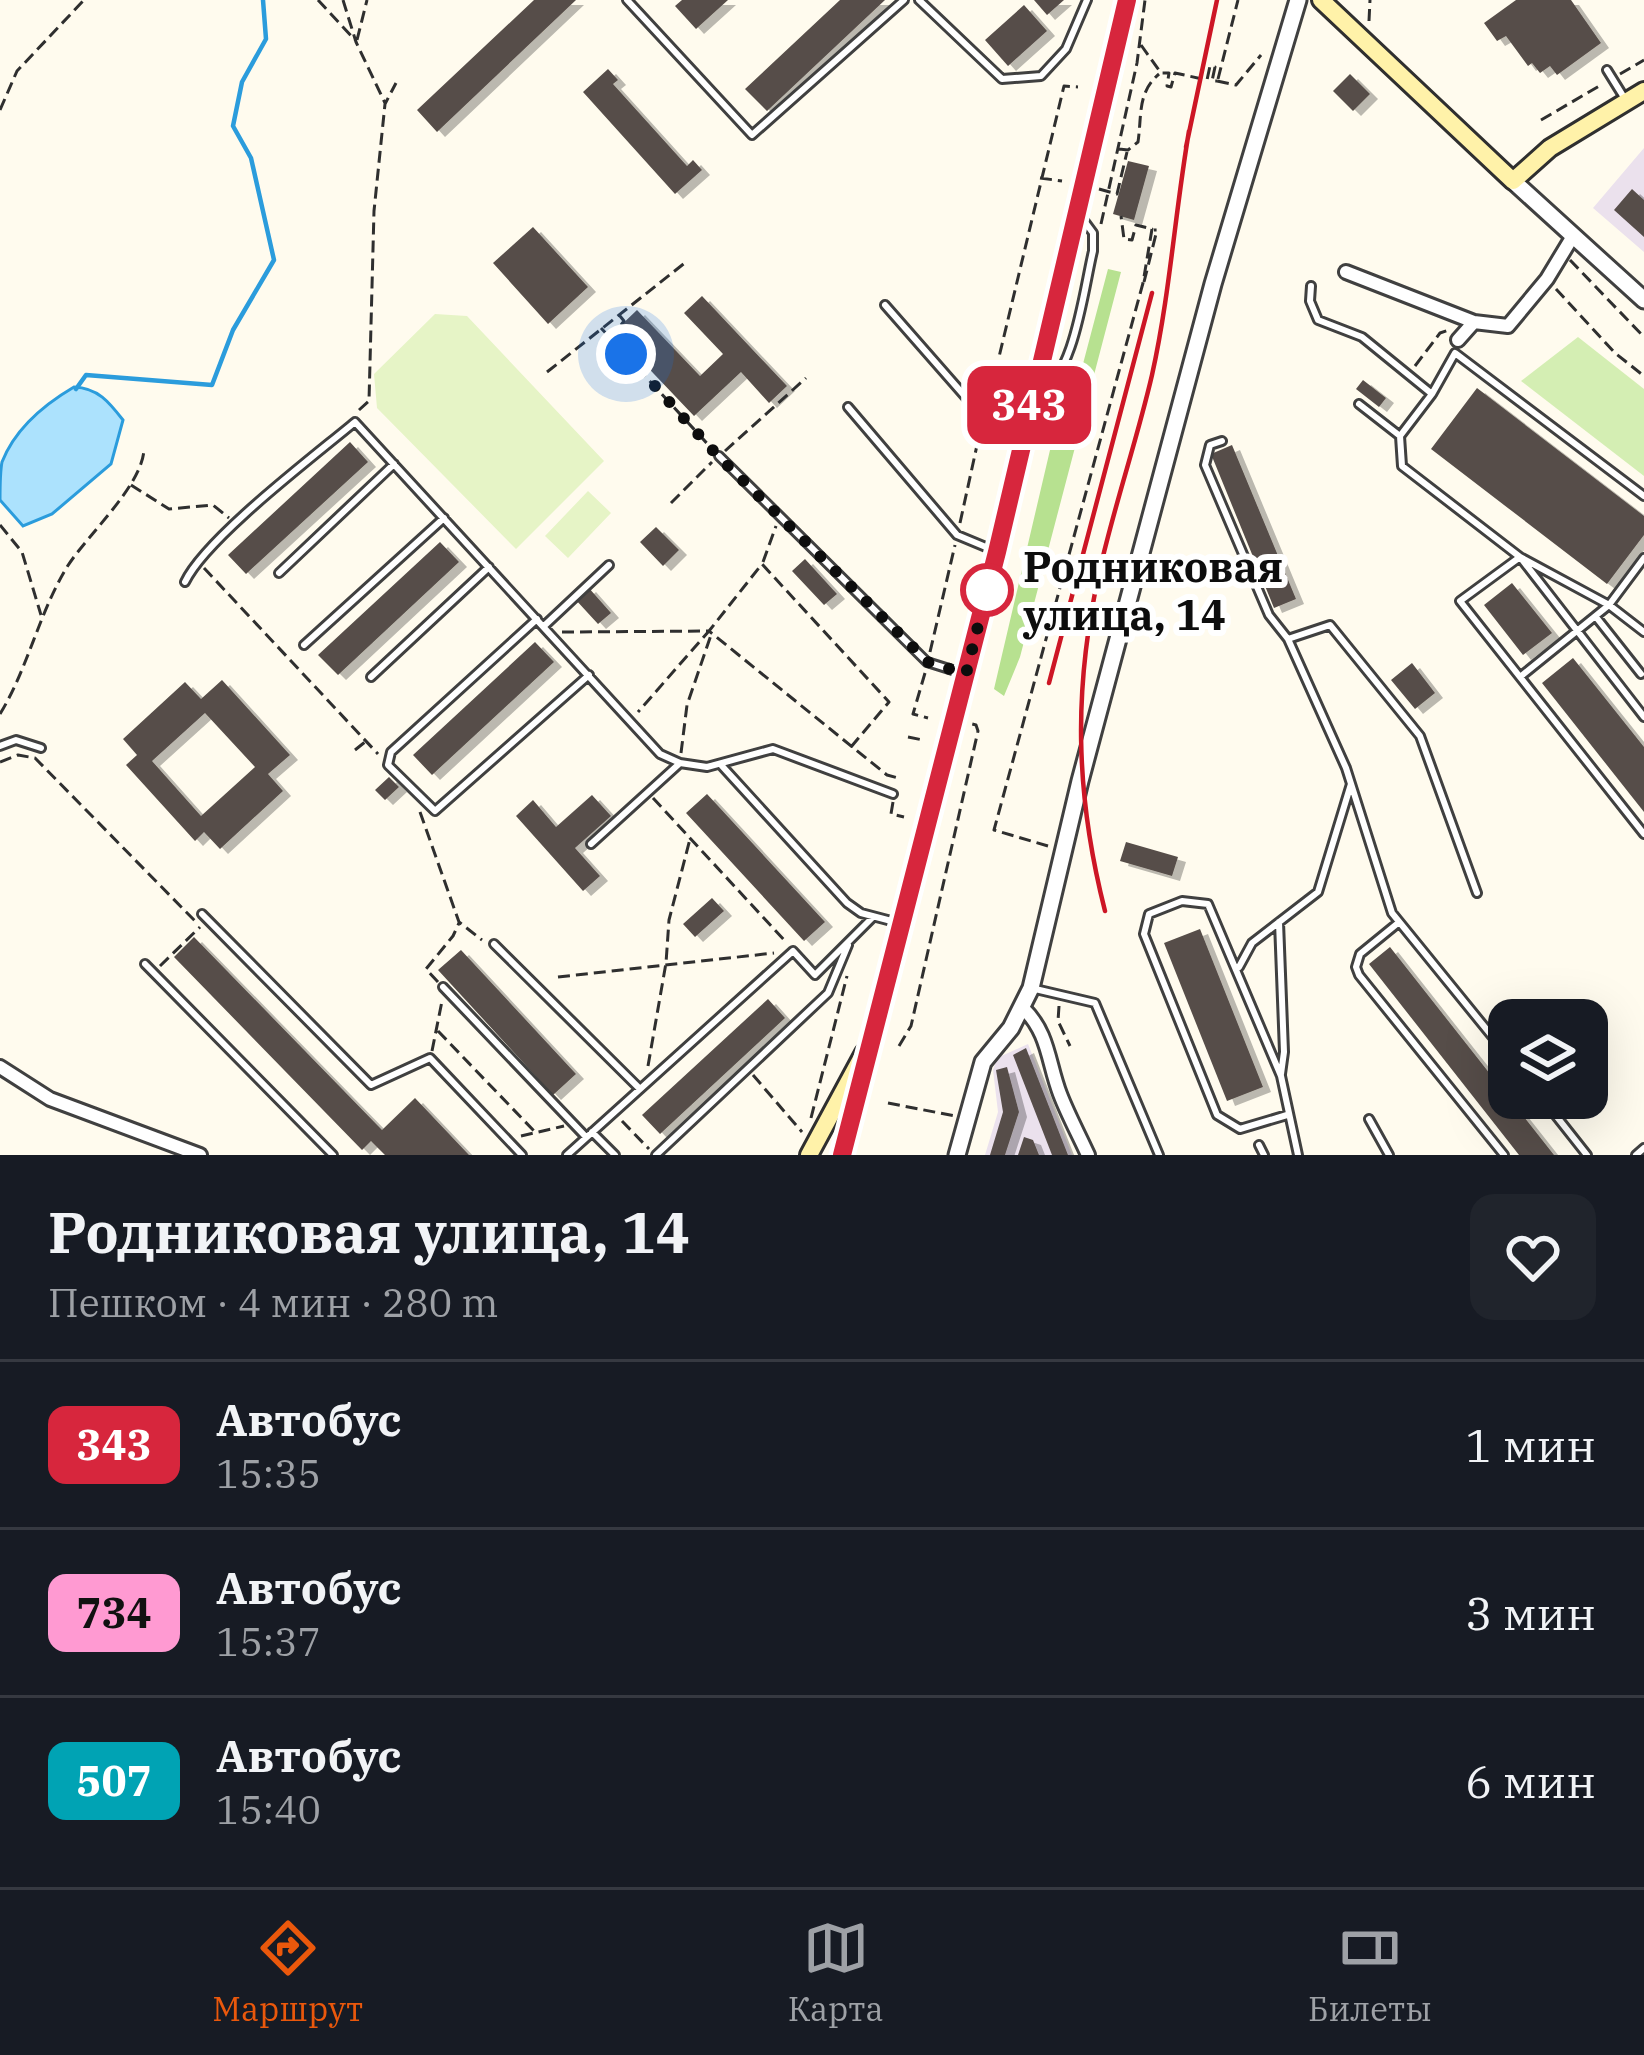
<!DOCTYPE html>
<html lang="ru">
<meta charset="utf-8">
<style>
:root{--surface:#171b24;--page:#20242c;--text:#f1f3f6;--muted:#9ea1a6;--line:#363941;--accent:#ea580c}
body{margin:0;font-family:"IBM Plex Serif",serif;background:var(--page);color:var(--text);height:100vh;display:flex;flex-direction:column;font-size:45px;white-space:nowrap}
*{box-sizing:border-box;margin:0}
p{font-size:39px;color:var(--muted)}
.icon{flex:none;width:66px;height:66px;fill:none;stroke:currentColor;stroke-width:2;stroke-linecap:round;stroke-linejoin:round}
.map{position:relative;height:1155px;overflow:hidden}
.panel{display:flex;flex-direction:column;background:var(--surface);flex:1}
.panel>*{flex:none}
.badge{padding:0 24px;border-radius:18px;font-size:42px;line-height:78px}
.controls{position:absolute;left:1488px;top:999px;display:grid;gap:24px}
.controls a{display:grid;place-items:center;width:120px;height:120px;border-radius:24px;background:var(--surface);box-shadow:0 12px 48px #0002;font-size:60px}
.you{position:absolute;width:60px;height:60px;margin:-30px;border:9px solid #fff;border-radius:50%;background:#1a73e8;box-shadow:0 0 0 18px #1a73e833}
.map>.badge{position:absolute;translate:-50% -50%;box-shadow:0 0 0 6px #fff}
.round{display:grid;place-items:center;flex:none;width:126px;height:126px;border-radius:24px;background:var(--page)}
.summary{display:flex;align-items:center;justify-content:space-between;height:204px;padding:0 48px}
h1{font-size:57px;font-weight:700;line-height:90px}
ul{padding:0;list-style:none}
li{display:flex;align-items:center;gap:36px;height:168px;padding:0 48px;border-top:3px solid var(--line)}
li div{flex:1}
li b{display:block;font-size:45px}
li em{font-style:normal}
li .badge{min-width:132px;font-weight:700;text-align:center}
.dock{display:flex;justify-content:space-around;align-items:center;height:168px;border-top:3px solid var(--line);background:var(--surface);font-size:33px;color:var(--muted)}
.dock a{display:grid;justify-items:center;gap:6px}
.dock .on{color:var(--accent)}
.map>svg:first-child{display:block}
.industrial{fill:#ebe1ed}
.green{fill:#d4eeb3}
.forest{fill:#b7e190}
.pitch{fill:#e6f4c6}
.water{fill:#ace2fd;stroke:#2b9cdc;stroke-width:3}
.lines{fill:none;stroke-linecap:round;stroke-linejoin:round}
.stream{stroke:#2b9cdc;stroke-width:4.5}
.building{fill:#574e49;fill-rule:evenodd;filter:url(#shadow)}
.service-casing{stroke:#404040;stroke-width:12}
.minor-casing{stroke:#404040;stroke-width:18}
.tertiary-casing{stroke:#404040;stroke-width:21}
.secondary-casing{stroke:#2f2f2f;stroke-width:22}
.path{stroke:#2f2f2f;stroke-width:3;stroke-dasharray:12 6;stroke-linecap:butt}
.service{stroke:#fff;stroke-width:6}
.minor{stroke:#fff;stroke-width:12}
.tertiary{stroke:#fff;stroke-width:15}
.secondary{stroke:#fff2a9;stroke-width:16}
.rail{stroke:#cd1625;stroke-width:4.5}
.line-casing{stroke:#fff;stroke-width:27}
.line{stroke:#d7263d;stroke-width:18}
.walk{stroke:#0d0d0d;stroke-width:12;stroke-dasharray:0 21.6}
.stop-dot{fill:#fff;stroke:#d7263d;stroke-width:6}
.labels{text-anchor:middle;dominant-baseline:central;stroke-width:12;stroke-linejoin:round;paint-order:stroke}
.stop-label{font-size:42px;font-weight:bold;fill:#0d0d0d;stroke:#fff;text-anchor:start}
</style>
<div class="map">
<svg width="1644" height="1155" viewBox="0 0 1644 1155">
<defs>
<filter id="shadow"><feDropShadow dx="8" dy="5" stdDeviation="0" flood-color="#0004"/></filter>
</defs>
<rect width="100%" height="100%" fill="#fffbee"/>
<path class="industrial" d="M 1644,148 L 1644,252 L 1593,208 Z
M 1028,1044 L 1072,1155 L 985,1155 L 998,1112 L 993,1070 L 997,1058 Z"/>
<path class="green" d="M 1578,337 L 1644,389 L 1644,476 L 1521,381 Z"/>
<path class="forest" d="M 1108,269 L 1121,272 L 1020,657 L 1004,696 L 994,689 L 1054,433 L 1079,379 Z"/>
<path class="pitch" d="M 435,314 L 467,316 L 604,461 L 516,549 L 377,408 L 374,374 Z
M 588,491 L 611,513 L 568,558 L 545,536 Z"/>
<path class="water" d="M 74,387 C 98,388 109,402 123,420 L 111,464 L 52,514 L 23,526 L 0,500 C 0,488 0,472 2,462 C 15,429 45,404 74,387 Z"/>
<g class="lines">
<path class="stream" d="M 76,389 L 86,375 L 212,385 L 233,330 L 274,260 L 251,158 L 233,126 L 242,82 L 266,39 L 263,0"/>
</g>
<path class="building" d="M 534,0 L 576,0 L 437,132 L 417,110 Z
M 682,0 L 728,0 L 696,29 L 675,6 Z
M 840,0 L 885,0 L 767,111 L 745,89 Z
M 1034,0 L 1064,0 L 1047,15 Z
M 1516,0 L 1571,0 L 1601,43 L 1557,75 L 1550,66 L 1540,73 L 1532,63 L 1528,66 L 1506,36 L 1497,41 L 1484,23 Z
M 1024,5 L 1047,31 L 1008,66 L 985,40 Z
M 608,69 L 618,80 L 613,84 L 687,166 L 693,160 L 702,170 L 675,194 L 583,92 Z
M 1350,74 L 1370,94 L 1353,111 L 1333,91 Z
M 1128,161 L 1149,166 L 1134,220 L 1113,214 Z
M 1632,189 L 1644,200 L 1644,237 L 1614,210 Z
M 533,227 L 588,287 L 548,324 L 493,263 Z
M 702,296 L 787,386 L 769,403 L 741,372 L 694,416 L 614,332 L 637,310 L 700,376 L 723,354 L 684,313 Z
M 1363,380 L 1386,398 L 1379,407 L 1356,389 Z
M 1477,388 L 1644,516 L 1644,535 L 1607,584 L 1431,449 Z
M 350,442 L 368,462 L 246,574 L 228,555 Z
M 1232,445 L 1296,599 L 1274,608 L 1211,454 Z
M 656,527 L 679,550 L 663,566 L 640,542 Z
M 440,542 L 459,562 L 338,675 L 318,655 Z
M 805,559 L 837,594 L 824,605 L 792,571 Z
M 1512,583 L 1552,633 L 1523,655 L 1484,605 Z
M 588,587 L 611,613 L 598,624 L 575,599 Z
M 535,642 L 554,662 L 432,775 L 413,755 Z
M 1573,658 L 1644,747 L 1644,812 L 1542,683 Z
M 1412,663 L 1435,693 L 1415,709 L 1391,680 Z
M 222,680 L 290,755 L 268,774 L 283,791 L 220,849 L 204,832 L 195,841 L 126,765 L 137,755 L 123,739 L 185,682 L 201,699 ZM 205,713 L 255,767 L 201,816 L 152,761 Z
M 389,777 L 399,787 L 385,800 L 375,790 Z
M 707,794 L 825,922 L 804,941 L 686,813 Z
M 592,795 L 611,816 L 575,848 L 600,876 L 583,891 L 516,816 L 533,800 L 556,827 Z
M 1126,842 L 1178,857 L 1172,876 L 1120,861 Z
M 712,898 L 724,911 L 695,937 L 683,924 Z
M 1200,929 L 1263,1087 L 1227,1101 L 1164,943 Z
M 194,937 L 382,1130 L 415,1098 L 469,1155 L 385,1155 L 371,1141 L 362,1150 L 174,957 Z
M 1390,947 L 1509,1098 L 1554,1155 L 1519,1155 L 1369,964 Z
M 461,950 L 576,1074 L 553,1095 L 438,970 Z
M 768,999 L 785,1018 L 660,1134 L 642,1115 Z
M 1026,1048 L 1068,1155 L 1052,1155 L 1013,1055 Z
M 1007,1067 L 1019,1112 L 1005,1155 L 990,1155 L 1003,1112 L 996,1070 Z
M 1024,1137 L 1033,1140 L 1039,1155 L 1018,1155 Z"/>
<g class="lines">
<defs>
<path id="service" d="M 627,0 L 752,135 L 904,0
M 919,0 L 1002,79 L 1041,76 L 1066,49 L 1087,0
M 1607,70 L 1625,99
M 1311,286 L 1310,301 L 1318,320 L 1362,337 L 1432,394 L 1400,436 L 1402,466 L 1520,557 L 1644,717
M 885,305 L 984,418 L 1023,428
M 1432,394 L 1455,353 L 1644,496
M 1037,398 C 1075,374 1083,293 1093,251 L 1093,233 L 1079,214
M 1359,404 L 1400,436
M 848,407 L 957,535 L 993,550
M 1222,441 L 1210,445 L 1205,465 L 1269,615 L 1288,639 L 1346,768 L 1392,913 L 1509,1057
M 719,456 L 927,662 L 962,673
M 279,573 L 394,464
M 185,582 C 206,538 313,457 355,422 L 660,754 L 680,763 L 707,767 L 773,749 L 893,794
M 1596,617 L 1641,674
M 537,619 L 391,752 L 388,765 L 435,811 L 589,675
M 544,626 L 609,565
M 1644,632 L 1609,605 L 1520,557 L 1460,601 L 1644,834
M 1288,639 L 1330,625 L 1420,736 L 1477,893
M 304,645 L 444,518
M 371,677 L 489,567
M 1520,677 L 1609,605 L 1644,558
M 0,746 L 16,740 L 41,748
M 722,766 L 847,903 L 861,913 L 899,923
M 591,844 L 680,763
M 202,914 L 371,1085 L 430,1058 L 522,1155
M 1279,922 L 1284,1052 L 1281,1074
M 1398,923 L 1360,954 L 1356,967 L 1359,975 L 1504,1155
M 494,944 L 640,1089
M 145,964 L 333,1155
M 1239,967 L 1252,943 L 1318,892 L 1351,784
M 443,987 L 586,1137
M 1031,988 L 1095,1003 L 1159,1155
M 1542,1098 L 1587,1155
M 1287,1115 L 1240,1129 L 1217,1115 L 1144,934 L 1149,914 L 1182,901 L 1208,904 L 1281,1076 L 1298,1155
M 1369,1119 L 1389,1155
M 592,1132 L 615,1155
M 1259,1145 L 1264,1155
M 567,1155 L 793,951 L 815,975 L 873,917
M 656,1155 L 828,993 L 848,945
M 1636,1155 L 1644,1148"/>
<path id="minor" d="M 1346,272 L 1474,322 L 1458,340
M 1474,322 L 1508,326 L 1547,279 L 1573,236
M 1023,1008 C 1049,1033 1048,1063 1060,1094 C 1068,1115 1079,1135 1088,1155
M 0,1067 L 50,1099 L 200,1155"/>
<path id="tertiary" d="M 1513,181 L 1644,300
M 957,1155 L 983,1062 L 1011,1028 L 1031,988 L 1080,781 L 1213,284 L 1298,0"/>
<path id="secondary" d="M 1321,0 L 1513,181 L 1550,148 L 1644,91
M 809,1155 L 864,1053
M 842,1155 L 997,552 L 1127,0"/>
</defs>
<use href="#service" class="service-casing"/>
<use href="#minor" class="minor-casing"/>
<use href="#tertiary" class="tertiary-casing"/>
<use href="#secondary" class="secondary-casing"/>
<path class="path" d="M 318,0 L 355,40
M 343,0 L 356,42 L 385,103
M 1369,21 L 1370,0
M 357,40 L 367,0
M 1141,45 L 1161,73 L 1169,73 L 1167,86 L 1171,87 L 1175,73 L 1207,80 L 1210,66 L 1215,67 L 1212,81 L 1217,81
M 1620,74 L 1644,60
M 1218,79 L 1238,0
M 1217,81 L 1236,85 L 1261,55
M 0,110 L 17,71 L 84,0
M 1541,120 L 1601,85
M 1119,149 L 1128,150 L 1138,142 C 1142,115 1137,93 1159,74
M 1040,178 L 1062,181
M 1099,189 L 1117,194 L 1127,152
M 1101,224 L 1137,63 L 1145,0
M 1570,260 L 1644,337
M 1144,282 L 1157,230 L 1154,230
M 1556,289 L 1615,353 L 1644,376
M 620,316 L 624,321 L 621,325
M 601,328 L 714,451
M 1415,366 L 1440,333 L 1449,330
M 547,372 L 686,262
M 987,407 L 1064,86 L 1078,87
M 359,410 L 369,401 L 374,211 L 385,104 L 396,83
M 725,451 L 806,378
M 131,485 L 169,509 L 213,505 L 229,518
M 671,503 L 712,462
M 960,523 L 981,427
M 0,525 L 22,552 L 41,615
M 763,562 L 776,526
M 204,568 L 378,754
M 562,632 L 709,631 L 638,712
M 930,652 L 955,545
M 925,673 L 913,714 L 928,718
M 0,714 C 28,668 39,613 67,567 C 87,535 144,484 144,448
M 908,737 L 923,740
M 851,747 L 889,702 L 762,564 L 709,631 L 887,775 L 898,778
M 355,750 L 365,742
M 681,753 L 687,705 L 711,635
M 0,762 L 18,755 L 35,758 L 195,921
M 653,798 L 785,941
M 893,802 L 891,814 L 904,817
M 420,812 L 459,922 L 482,940
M 1048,846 L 994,830 L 1143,283 L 1152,229 L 1136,225 L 1132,240 L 1124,239 L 1121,216
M 160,966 L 200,927
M 558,977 L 774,953
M 438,982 L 426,969 L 453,936 L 459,923
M 1059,1006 L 1058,1021 L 1070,1046
M 438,1031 L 536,1133
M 899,1046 L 911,1026 L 978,731 L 976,725 L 968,723
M 432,1051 L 442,1001
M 648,1066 L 666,963 L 669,920 L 690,839
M 753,1075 L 802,1132
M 888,1103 L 955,1116
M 811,1118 L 847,976
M 622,1121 L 649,1149
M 521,1136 L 564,1126"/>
<use href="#service" class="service"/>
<use href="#minor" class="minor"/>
<use href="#tertiary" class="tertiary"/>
<use href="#secondary" class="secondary"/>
<path class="rail" d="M 1186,147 L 1217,0
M 1049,683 L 1152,293
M 1105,911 C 1075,793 1073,688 1100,569 C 1115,503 1137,440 1152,375 C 1170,294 1175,212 1189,131"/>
</g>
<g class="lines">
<defs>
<path id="line" d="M 842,1155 L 997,552 L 1127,0"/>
</defs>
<use href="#line" class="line-casing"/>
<use href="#line" class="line"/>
<path class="walk" d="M 626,354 L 718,456 L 928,662 L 966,674 L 988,586 L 987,590"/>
</g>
<circle class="stop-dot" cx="987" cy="590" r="24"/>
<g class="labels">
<g class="stop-label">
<text x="1023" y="566">Родниковая<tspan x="1023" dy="48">улица, 14</tspan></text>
</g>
</g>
</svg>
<div class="controls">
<a><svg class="icon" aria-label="layers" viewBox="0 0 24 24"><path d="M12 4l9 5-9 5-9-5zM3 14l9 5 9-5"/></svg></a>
</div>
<div class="you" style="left:626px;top:354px"></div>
<b class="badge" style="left:1029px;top:405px;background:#d7263d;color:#fff">343</b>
</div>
<section class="panel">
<div class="summary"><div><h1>Родниковая улица, 14</h1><p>Пешком · 4 мин · 280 m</p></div><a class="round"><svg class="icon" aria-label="heart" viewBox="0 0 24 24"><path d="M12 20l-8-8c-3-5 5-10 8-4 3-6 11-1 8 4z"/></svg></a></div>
<ul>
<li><span class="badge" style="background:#d7263d;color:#fff">343</span><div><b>Автобус</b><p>15:35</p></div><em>1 мин</em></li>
<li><span class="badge" style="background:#ff9ad2;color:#111">734</span><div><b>Автобус</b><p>15:37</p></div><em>3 мин</em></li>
<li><span class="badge" style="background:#00a3b4;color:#fff">507</span><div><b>Автобус</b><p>15:40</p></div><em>6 мин</em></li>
</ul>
</section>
<nav class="dock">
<a class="on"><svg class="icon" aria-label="directions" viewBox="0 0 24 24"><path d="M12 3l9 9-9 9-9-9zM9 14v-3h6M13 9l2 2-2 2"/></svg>Маршрут</a>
<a><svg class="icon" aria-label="map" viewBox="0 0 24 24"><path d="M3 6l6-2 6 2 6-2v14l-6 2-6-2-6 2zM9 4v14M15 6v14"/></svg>Карта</a>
<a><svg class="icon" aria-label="tickets" viewBox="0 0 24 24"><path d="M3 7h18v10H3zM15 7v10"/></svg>Билеты</a>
</nav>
